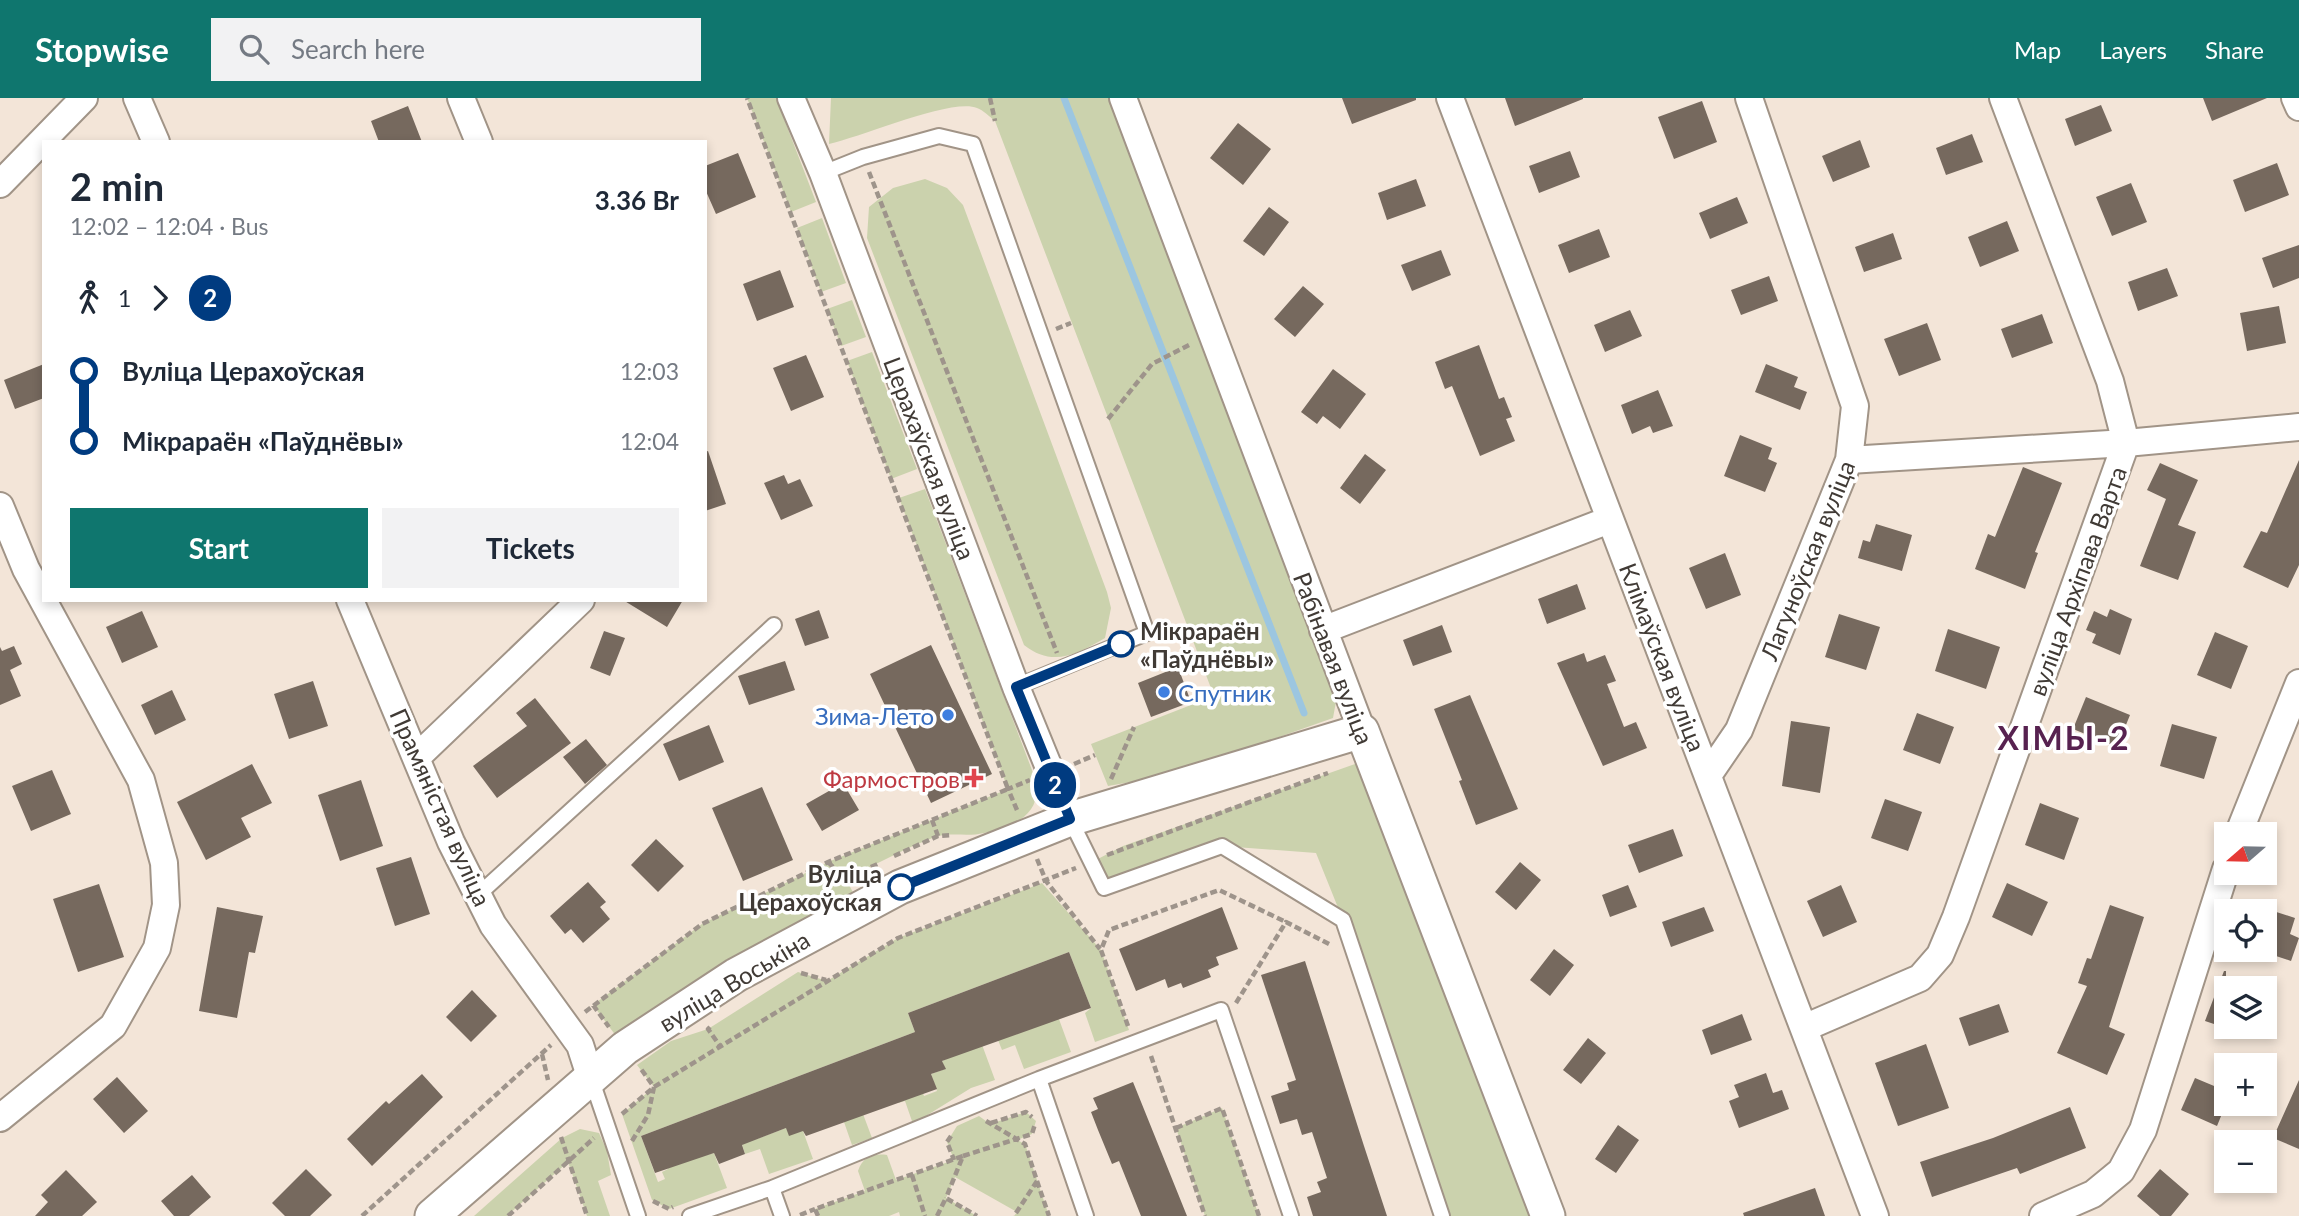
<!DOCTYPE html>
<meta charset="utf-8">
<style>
:root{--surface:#fff;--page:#f2f2f3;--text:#1f2937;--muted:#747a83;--accent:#0f766e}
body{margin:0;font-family:Lato,sans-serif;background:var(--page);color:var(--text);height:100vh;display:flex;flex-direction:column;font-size:26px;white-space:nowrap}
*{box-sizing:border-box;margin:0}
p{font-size:23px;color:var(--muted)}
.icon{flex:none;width:38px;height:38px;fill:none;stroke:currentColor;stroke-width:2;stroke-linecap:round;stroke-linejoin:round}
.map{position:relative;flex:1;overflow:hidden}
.drawer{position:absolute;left:42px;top:42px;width:665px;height:462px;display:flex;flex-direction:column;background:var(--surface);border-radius:0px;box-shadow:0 4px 10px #0003}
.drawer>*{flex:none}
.badge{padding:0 14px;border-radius:23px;font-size:24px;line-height:46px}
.needle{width:46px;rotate:250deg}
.fabs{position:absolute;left:2214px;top:724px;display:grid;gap:14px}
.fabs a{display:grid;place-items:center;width:63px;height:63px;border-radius:0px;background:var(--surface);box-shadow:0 4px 10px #0003;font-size:35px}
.map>.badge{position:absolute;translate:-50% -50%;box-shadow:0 0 0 4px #fff}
.legs{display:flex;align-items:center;gap:10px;height:77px;padding:0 28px;font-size:23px}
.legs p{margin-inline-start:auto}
.overview{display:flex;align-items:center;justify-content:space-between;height:119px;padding:0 28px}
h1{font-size:38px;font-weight:700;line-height:52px}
.action{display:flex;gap:14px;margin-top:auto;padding:14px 28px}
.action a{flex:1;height:80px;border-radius:0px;background:var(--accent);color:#fff;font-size:28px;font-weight:700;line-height:80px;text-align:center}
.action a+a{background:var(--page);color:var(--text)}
ul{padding:0 28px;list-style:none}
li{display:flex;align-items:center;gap:24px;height:70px;font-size:26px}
li i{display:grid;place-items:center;width:10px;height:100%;margin:0 9px;background:currentColor}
li i::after{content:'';width:18px;height:18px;margin:-9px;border:5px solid;border-radius:50%;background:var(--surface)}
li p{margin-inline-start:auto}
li:first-child i{background:linear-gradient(#0000 50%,currentColor 0)}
li:last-child i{background:linear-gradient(currentColor 50%,#0000 0)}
header{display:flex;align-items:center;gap:42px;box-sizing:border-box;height:98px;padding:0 35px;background:var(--accent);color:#fff}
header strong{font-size:33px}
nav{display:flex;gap:38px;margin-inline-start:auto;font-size:24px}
.search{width:490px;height:63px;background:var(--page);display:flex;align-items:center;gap:18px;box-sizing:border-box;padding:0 24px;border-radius:0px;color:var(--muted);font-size:26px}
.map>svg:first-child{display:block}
.green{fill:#cbd2ad}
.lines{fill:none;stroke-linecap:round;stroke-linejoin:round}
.stream{stroke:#9cc6e0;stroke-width:7}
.building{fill:#76695e}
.service-casing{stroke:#a19487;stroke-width:18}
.minor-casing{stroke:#a19487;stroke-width:30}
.tertiary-casing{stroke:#a19487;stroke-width:37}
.path{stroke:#9e948b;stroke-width:4.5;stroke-dasharray:7 3.5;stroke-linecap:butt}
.service{stroke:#fff;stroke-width:14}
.minor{stroke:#fff;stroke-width:26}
.tertiary{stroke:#fff;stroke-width:33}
.line-1-casing{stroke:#fff;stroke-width:16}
.line-1{stroke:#003b80;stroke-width:10}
.stop-1-dot{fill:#fff;stroke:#003b80;stroke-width:3.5}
.shop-dot{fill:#3f7fe0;stroke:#fff;stroke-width:2.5}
.health-dot{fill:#e0444e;stroke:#fff;stroke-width:2.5}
.labels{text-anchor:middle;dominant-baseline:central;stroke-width:7;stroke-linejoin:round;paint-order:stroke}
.street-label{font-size:24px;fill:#403a35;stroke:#fff}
.stop-label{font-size:24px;font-weight:bold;fill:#403a35;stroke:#fff;text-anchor:start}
.shop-label{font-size:24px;fill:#366cbe;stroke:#fff;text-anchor:start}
.health-label{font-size:24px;fill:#be3a42;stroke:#fff;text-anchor:end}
.district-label{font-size:32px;font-weight:bold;letter-spacing:2px;fill:#572250;stroke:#fff}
</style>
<header>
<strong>Stopwise</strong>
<div class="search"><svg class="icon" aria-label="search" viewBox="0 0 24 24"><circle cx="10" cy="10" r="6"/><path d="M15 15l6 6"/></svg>Search here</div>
<nav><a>Map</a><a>Layers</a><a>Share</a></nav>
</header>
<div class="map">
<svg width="2299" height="1118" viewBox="0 0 2299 1118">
<rect width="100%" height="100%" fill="#f3e5d8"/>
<path class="green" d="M 747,0 L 776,0 L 816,104 L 791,114 Z
M 831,0 L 1109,0 L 1337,598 L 1333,620 L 1171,677 L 1108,688 L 1091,646 L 1214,598 L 995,23 C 990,19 983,12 977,10 C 951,0 862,39 829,46 Z
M 925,81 L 947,90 L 963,107 L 1107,494 L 1111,510 L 1105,540 C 1077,556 1053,570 1024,547 L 867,140 L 869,109 L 893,90 Z
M 822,120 L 846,185 L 821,194 L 797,130 Z
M 852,202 L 866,239 L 841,248 L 827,211 Z
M 872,254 L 917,371 L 891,381 L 847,263 Z
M 925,391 L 1035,680 C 1044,715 1015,729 984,735 C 969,739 950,734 935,739 C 905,750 875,767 846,781 L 861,810 L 625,950 L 593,907 L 702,826 L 828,764 L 1008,691 L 899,400 Z
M 1372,660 L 1548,1118 L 1442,1118 L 1343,822 L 1316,755 L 1222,748 L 1104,790 L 1092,764 L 1123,748 Z
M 1042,785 L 1101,852 L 1129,932 L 1095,944 L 1085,915 L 1091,910 L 1069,854 L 908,915 L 915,934 L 641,1038 L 658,1084 L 665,1081 L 662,1074 L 668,1071 L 667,1067 L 714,1055 L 727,1090 L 669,1111 L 652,1102 L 622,1016 L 654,989 L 637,967 L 671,943 L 708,931 L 798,874 L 827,883 L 898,840 Z
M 1056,913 L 1071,954 L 1024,971 L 1015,947 L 1002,952 L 996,937 Z
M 981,944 L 995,982 L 971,990 L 913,1026 L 905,1003 L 898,1005 L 919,984 L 924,998 L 937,993 L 931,976 L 945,971 L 942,963 Z
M 857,1000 L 872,1040 L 852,1047 L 844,1024 Z
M 1222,1010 L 1259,1118 L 1205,1118 L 1176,1030 Z
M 1026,1014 L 1036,1023 L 1032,1036 L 1017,1042 L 1025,1046 L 1049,1118 L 1014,1118 L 1017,1114 L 955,1079 L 946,1100 L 977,1118 L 900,1118 L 899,1114 L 889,1118 L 818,1118 L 815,1111 L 865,1093 L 858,1073 C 862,1059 874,1055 887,1057 L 896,1082 L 954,1062 L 947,1044 L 957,1028 L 979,1018 L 990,1026 Z
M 786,1030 L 803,1033 L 813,1061 L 769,1076 L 760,1051 L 745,1056 L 741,1043 L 757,1041 Z
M 580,1031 L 599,1035 L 607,1053 L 611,1077 L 598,1083 L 610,1118 L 587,1118 L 568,1064 L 507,1118 L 474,1118 L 562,1040 Z"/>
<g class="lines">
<path class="stream" d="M 1064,0 L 1304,615"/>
</g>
<path class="building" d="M 1342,0 L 1416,0 L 1416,2 L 1352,26 Z
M 1505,0 L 1583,0 L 1583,1 L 1515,28 Z
M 2203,0 L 2267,0 L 2212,23 Z
M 1702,3 L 1717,44 L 1674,61 L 1658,19 Z
M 2101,7 L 2112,33 L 2075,48 L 2065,21 Z
M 408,8 L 422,44 L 379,44 L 371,23 Z
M 1238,25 L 1271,51 L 1243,87 L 1210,60 Z
M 1972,36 L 1983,64 L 1946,77 L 1936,50 Z
M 1860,42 L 1870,69 L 1833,84 L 1822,58 Z
M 1570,53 L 1580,79 L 1539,95 L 1529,68 Z
M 738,55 L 756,99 L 716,116 L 705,91 L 705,68 Z
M 2277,65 L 2289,97 L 2245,114 L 2233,82 Z
M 1416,81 L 1426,108 L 1387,122 L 1378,95 Z
M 2131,85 L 2147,124 L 2112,138 L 2096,99 Z
M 1737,99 L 1748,125 L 1710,141 L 1699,115 Z
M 1269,109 L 1289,124 L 1264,158 L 1243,143 Z
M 2007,123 L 2019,153 L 1980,169 L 1968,139 Z
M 1599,131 L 1610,159 L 1569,175 L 1558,147 Z
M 1893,135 L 1902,161 L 1864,174 L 1855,149 Z
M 2299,147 L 2299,180 L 2273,190 L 2262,160 Z
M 1441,152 L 1451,177 L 1412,193 L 1401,167 Z
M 2167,170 L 2178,198 L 2138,213 L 2128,184 Z
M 780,172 L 794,209 L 757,223 L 743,186 Z
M 1769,178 L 1778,203 L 1741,217 L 1731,192 Z
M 1303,188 L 1324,206 L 1295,239 L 1274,221 Z
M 2279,208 L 2286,245 L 2247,253 L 2240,215 Z
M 1630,212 L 1642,238 L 1605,254 L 1594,227 Z
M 2042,216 L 2053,245 L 2012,260 L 2001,231 Z
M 1927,225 L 1941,262 L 1899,278 L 1884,241 Z
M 1479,247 L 1499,301 L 1504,299 L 1512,319 L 1506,321 L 1515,343 L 1480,358 L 1452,288 L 1445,291 L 1435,264 Z
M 806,257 L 824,299 L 791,313 L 773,270 Z
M 44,266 L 44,300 L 15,311 L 4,282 Z
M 1766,266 L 1798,279 L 1794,289 L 1807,294 L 1800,312 L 1755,294 Z
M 1333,271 L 1366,296 L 1340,331 L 1323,318 L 1317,326 L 1301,314 Z
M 1658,292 L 1673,328 L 1653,335 L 1650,328 L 1632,336 L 1621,307 Z
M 1740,337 L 1772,350 L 1768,361 L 1777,365 L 1765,394 L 1724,378 Z
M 708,353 L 726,406 L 705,413 L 705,354 Z
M 1365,356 L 1386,372 L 1360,406 L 1340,390 Z
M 2299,362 L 2299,467 L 2288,490 L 2243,469 L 2261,433 L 2267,435 Z
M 2160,365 L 2198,382 L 2178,427 L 2196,434 L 2178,482 L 2140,468 L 2166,401 L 2147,392 Z
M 2023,369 L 2062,385 L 2035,454 L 2038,455 L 2025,491 L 1975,471 L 1988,436 L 1995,439 Z
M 784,377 L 788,386 L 800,381 L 813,408 L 781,422 L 764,385 Z
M 1876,426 L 1912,437 L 1902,473 L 1858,460 L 1863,442 L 1870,444 Z
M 1725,455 L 1741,497 L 1706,511 L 1689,470 Z
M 1577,486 L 1586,511 L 1547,526 L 1538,501 Z
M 623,502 L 683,502 L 667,529 Z
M 2110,511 L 2132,521 L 2120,557 L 2092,545 L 2096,536 L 2086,532 L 2094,513 L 2107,519 Z
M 819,512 L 829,540 L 805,548 L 795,521 Z
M 142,513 L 158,549 L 122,565 L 106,529 Z
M 1839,516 L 1880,529 L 1866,572 L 1825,559 Z
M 1442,527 L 1452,554 L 1413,568 L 1403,542 Z
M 1948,531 L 2000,549 L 1986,591 L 1935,573 Z
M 604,533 L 625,540 L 610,578 L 590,570 Z
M 2215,534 L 2248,548 L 2231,591 L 2197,577 Z
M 931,547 L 992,676 L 931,705 L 870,576 Z
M 14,548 L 22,566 L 10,572 L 21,598 L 0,607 L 0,549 L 2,553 Z
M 1584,555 L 1587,564 L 1605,557 L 1616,583 L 1607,586 L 1624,629 L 1636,624 L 1647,650 L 1603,668 L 1557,565 Z
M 785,563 L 795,592 L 749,607 L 738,578 Z
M 1178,569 L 1191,604 L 1151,619 L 1138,585 Z
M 313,583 L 328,628 L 289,641 L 274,596 Z
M 172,592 L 186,622 L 155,637 L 141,607 Z
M 1470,597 L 1518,711 L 1476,727 L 1459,683 L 1462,682 L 1434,611 Z
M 2086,599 L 2130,617 L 2117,649 L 2073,631 Z
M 535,600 L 571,645 L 497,700 L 473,668 L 527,628 L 516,615 Z
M 1917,615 L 1954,629 L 1940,666 L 1903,652 Z
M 1791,623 L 1830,629 L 1820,695 L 1782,688 Z
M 2172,626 L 2217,639 L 2204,681 L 2160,668 Z
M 709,627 L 724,664 L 679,683 L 663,646 Z
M 586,641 L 607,667 L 585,686 L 563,659 Z
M 252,666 L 272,705 L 241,720 L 251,739 L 206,762 L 177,704 Z
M 52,672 L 71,716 L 31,733 L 12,688 Z
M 361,682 L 383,748 L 340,763 L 318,697 Z
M 843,685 L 859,712 L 822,733 L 806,706 Z
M 762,689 L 793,762 L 743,783 L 712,710 Z
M 1885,701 L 1922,714 L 1908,753 L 1871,740 Z
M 2040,705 L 2079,720 L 2064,762 L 2025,747 Z
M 1673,731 L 1683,758 L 1639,775 L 1628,747 Z
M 656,741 L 684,768 L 658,794 L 631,767 Z
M 411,759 L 430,816 L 395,828 L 376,770 Z
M 1520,764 L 1541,782 L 1516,812 L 1495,794 Z
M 588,784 L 606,804 L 600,809 L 610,821 L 583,845 L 571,831 L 565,836 L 550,818 Z
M 2007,785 L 2048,804 L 2032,838 L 1992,819 Z
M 99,786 L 124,859 L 78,874 L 53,801 Z
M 1628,787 L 1637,809 L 1610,819 L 1602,797 Z
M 1841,787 L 1857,824 L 1823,839 L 1807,803 Z
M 2110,807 L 2144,819 L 2109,929 L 2125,936 L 2107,977 L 2057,955 L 2087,888 L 2078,885 L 2087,860 L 2091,861 Z
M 217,809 L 263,818 L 255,855 L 249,854 L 237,920 L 199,913 Z
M 1222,809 L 1238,851 L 1216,859 L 1219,867 L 1208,872 L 1211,879 L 1183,890 L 1181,885 L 1168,890 L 1165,881 L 1136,893 L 1119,851 Z
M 1704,809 L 1714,833 L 1671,849 L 1662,824 Z
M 2264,810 L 2295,820 L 2290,836 L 2299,840 L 2291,863 L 2264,854 Z
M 1554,851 L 1574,867 L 1550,898 L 1530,882 Z
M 1069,854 L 1091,910 L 942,963 L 946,971 L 931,976 L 937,991 L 806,1038 L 803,1033 L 789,1038 L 786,1030 L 742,1047 L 745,1056 L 719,1066 L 714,1055 L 655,1075 L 641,1038 L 915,934 L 908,915 Z
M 1305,863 L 1364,1048 L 1387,1118 L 1313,1118 L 1307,1099 L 1321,1094 L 1317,1084 L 1327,1080 L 1312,1034 L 1302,1037 L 1297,1021 L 1280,1026 L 1271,998 L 1289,992 L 1287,985 L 1296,982 L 1261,877 Z
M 2224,873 L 2226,873 L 2226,930 L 2205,923 Z
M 472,892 L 497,918 L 471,944 L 446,919 Z
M 1999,906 L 2009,934 L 1969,948 L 1959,920 Z
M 1742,916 L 1752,942 L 1711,957 L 1702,932 Z
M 1588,940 L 1606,955 L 1581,986 L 1563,972 Z
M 1926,946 L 1949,1010 L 1898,1028 L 1875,965 Z
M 1766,975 L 1773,995 L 1782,992 L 1789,1011 L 1739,1030 L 1729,1003 L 1739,999 L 1734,987 Z
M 422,976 L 443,999 L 372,1068 L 347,1041 L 386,1003 L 389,1006 Z
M 117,979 L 148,1013 L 124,1035 L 93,1001 Z
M 2195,980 L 2226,993 L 2226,1006 L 2217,1028 L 2181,1012 Z
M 2299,982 L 2299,1051 L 2273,1040 Z
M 1133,984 L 1187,1118 L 1141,1118 L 1119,1063 L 1112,1066 L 1098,1032 L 1091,1014 L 1098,1011 L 1093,1000 Z
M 2070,1009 L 2086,1050 L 2020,1076 L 2017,1070 L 1932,1099 L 1920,1064 L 1993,1040 Z
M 1618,1027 L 1639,1042 L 1616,1075 L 1595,1061 Z
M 306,1071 L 332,1097 L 310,1118 L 285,1118 L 272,1105 Z
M 2160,1071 L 2189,1096 L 2171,1118 L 2160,1118 L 2137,1098 Z
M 66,1072 L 97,1104 L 82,1118 L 35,1118 L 48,1104 L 41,1097 Z
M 192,1077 L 211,1099 L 189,1118 L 174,1118 L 161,1103 Z
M 1815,1090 L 1825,1118 L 1744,1118 L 1743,1115 Z"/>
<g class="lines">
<defs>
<path id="service" d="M 823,75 L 863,59 L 939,38 L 973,46 L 1147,535 L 1016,589
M 1070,721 L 1104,790 L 1222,748 L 1343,822 L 1442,1118
M 478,797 L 774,527
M 591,980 L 638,1118
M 1039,981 L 1086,1118
M 772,1090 L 782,1118
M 690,1118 L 772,1090 L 1039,981 L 1221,912 L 1291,1118"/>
<path id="minor" d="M 137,0 L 156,44
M 461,0 L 479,44
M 791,0 L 823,75 L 1016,589 L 1070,721
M 1123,0 L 1362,633
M 1450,0 L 1875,1118
M 2295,0 L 2299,9
M 0,86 L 84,0
M 1849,362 L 2126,345 L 2299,329
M 0,408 L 26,471 L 141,682 L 164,765 L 166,807 L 157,850 L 113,928 L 0,1020
M 350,502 L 451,744 L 493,827 L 580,947 L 590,978
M 1323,532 L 1609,422
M 417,659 L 581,502
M 1709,676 L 1739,632 L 1849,362 L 1855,308 L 1749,0
M 2238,737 L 2299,585
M 1804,930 L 1920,880 L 1940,857 L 1956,819 L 2126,345 L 2110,283 L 2003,0
M 2043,1118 L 2093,1096 L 2121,1073 L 2143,1032 L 2226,771"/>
<path id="tertiary" d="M 432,1118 L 625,950 L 736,877 L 900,789 L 1070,721 L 1362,633 L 1548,1118"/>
</defs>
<use href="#service" class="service-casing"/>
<use href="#minor" class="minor-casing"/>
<use href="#tertiary" class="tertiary-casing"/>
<path class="path" d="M 990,0 L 995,23
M 869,74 L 1057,555
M 1056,231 L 1071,225
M 1108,321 L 1152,266 L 1191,246
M 1074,666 L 1095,657
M 1111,681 L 1134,629
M 1017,712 L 1008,691 L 1030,682
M 932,722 L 938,738
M 1107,757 L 1328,675
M 894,758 L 938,738 L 951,737
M 1037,761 L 1046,783 L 1100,851
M 828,764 L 845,781 L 880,765
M 801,875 L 826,882
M 1236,905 L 1286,824 L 1331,847
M 593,907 L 609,929
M 585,914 L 702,826 L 828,764 L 1008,691 L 747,0
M 1128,928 L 1101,852 L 1109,832 L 1219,792 L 1286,824
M 710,929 L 708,931 L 720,948
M 542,956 L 548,982
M 1151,958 L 1205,1118
M 622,1016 L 654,989 L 898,840 L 1076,770
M 986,1023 L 1025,1046 L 1037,1083 L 1014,1118
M 991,1025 L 1026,1014 L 1032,1019
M 1176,1030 L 1222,1010 L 1259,1118
M 951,1038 L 947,1044 L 954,1062
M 561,1039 L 587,1118
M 632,1043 L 648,1017 L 654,989 L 641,971
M 963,1058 L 1032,1036 L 1035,1026
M 912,1077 L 925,1118
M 1037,1083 L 1049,1118
M 653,1103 L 669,1111 L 673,1109
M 800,1117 L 815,1111
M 362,1118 L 551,947
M 508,1118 L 594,1040
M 818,1118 L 815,1111 L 963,1058 L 946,1100
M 937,1118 L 946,1100 L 977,1118"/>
<use href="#service" class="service"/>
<use href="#minor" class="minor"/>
<use href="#tertiary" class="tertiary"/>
</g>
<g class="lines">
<defs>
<path id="line-1" d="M 901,789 L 1070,721 L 1016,589 L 1121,546"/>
</defs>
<use href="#line-1" class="line-1-casing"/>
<use href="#line-1" class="line-1"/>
</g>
<g class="stop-1-dot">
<circle cx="1121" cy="546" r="12"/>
<circle cx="901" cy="789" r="12"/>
</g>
<g class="shop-dot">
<circle cx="1164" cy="594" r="7"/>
<circle cx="948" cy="617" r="7"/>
</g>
<path class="health-dot" d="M970.5 669.5h7v7h7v7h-7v7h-7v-7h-7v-7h7z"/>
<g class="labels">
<g class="street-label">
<text transform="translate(930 360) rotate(69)">Церахаўская вуліца</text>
<text transform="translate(1807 462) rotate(-68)">Лагуноўская вуліца</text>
<text transform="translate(2077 483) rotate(-70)">вуліца Архіпава Варта</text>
<text transform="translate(1663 559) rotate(69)">Клімаўская вуліца</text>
<text transform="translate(1334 560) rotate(69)">Рабінавая вуліца</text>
<text transform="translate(441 709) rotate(66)">Прамяністая вуліца</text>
<text transform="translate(734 883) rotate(-31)">вуліца Воськіна</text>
</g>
<g class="stop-label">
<text x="1140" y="532">Мікрараён<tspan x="1140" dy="28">«Паўднёвы»</tspan></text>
<text x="882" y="775" text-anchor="end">Вуліца<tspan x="882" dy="28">Церахоўская</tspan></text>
</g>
<g class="shop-label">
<text x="1178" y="594">Спутник</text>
<text x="934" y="617" text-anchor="end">Зима-Лето</text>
</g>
<g class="health-label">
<text x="960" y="680">Фармостров</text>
</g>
<g class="district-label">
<text x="2064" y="639">ХІМЫ-2</text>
</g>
</g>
</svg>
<div class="fabs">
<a><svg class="needle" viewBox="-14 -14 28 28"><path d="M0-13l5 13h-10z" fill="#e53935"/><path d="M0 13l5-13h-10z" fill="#747a83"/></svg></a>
<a><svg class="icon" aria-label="locate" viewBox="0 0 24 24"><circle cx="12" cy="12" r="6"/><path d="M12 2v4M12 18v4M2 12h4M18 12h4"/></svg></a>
<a><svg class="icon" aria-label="layers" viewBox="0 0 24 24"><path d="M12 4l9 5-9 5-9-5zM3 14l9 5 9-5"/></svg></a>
<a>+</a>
<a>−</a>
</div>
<b class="badge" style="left:1055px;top:687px;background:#003b80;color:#fff">2</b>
<section class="drawer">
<div class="overview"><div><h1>2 min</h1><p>12:02 – 12:04 · Bus</p></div><b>3.36 Br</b></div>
<div class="legs"><svg class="icon" aria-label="walk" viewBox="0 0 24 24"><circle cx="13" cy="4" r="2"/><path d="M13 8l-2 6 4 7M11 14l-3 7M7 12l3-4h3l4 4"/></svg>1<svg class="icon" aria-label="forward" viewBox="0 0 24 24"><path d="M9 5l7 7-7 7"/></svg><b class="badge" style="background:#003b80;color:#fff">2</b></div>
<ul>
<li><i style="color:#003b80"></i><b>Вуліца Церахоўская</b><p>12:03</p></li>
<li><i style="color:#003b80"></i><b>Мікрараён «Паўднёвы»</b><p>12:04</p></li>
</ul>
<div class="action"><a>Start</a><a>Tickets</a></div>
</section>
</div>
